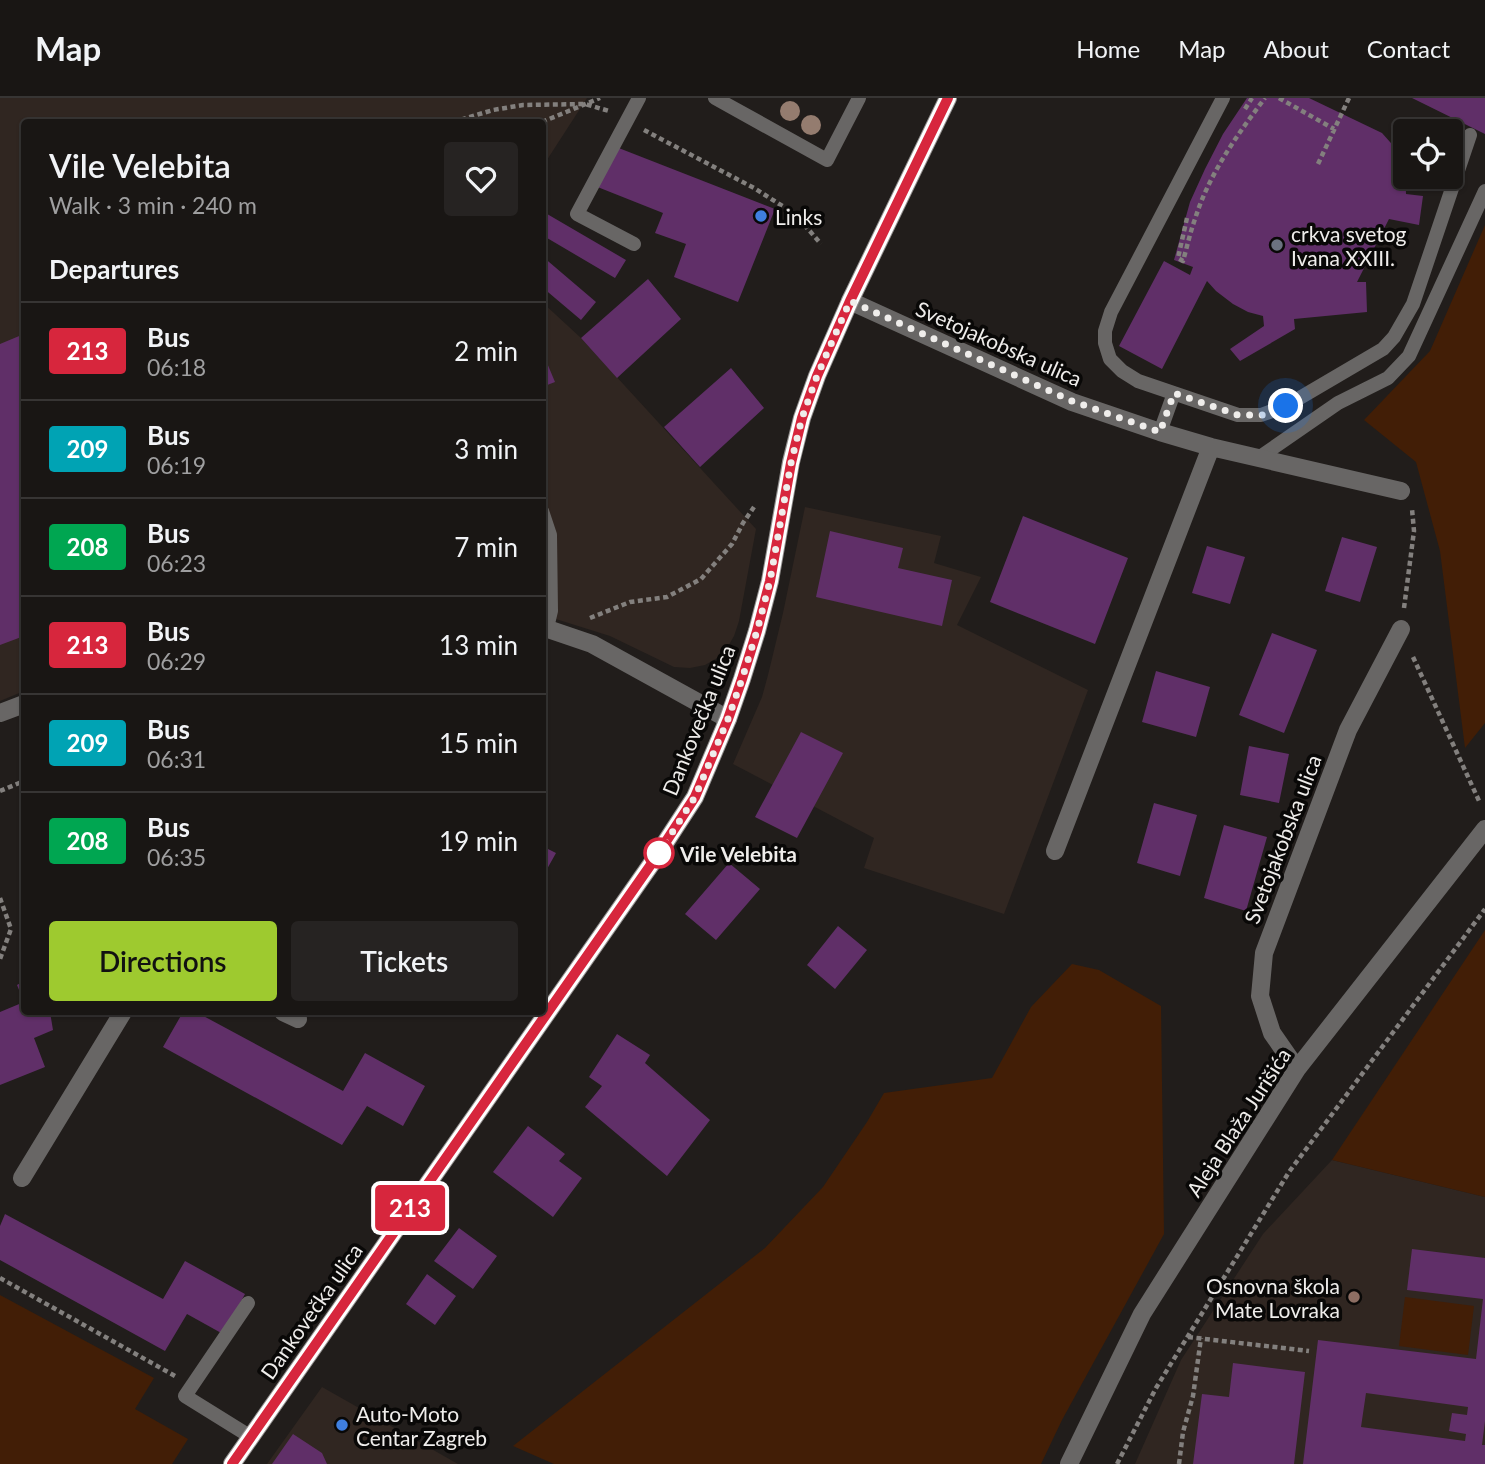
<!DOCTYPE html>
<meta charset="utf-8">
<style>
:root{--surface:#191614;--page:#262322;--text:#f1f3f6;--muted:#9f9fa0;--line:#373534;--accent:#9eca2f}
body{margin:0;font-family:Lato,sans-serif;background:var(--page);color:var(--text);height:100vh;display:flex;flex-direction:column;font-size:26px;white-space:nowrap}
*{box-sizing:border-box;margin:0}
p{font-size:23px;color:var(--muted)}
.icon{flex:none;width:38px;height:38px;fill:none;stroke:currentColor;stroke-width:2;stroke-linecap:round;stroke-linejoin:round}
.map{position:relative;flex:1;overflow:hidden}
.sheet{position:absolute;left:21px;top:21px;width:525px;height:896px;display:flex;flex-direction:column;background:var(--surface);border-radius:7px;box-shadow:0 2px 5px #0004,0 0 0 2px var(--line)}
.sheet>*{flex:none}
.badge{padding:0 14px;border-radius:5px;font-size:24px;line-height:46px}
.tools{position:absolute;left:1393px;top:21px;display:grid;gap:14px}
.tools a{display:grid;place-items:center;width:70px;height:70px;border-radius:7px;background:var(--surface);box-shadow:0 2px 5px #0004,0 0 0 2px var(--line);font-size:35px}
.you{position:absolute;width:35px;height:35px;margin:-18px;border:5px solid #fff;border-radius:50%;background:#1a73e8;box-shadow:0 0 0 10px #1a73e833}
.map>.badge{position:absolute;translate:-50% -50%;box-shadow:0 0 0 4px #fff}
h2{padding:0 28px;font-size:26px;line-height:63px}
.round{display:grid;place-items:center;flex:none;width:74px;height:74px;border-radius:7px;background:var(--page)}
.summary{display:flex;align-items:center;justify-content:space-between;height:119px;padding:0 28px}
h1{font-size:33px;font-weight:600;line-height:52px}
.cta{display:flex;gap:14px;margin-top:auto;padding:14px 28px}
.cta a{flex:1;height:80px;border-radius:7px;background:var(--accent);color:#111;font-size:28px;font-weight:600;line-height:80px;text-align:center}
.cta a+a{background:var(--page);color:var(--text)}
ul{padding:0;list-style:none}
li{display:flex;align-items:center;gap:21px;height:98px;padding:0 28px;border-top:2px solid var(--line)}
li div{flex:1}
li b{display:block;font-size:26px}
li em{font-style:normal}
li .badge{min-width:77px;font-weight:700;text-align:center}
header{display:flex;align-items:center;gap:42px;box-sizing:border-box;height:98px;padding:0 35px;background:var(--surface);border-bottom:2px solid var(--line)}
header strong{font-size:33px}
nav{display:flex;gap:38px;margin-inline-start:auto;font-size:24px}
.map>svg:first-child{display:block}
.built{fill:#302621}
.green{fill:#421e06}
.building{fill:#602f68;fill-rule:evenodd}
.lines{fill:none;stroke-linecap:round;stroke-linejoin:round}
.path{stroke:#83807e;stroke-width:4.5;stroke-dasharray:5 3.5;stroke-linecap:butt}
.lane{stroke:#686665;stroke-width:14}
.street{stroke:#686665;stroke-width:18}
.secondary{stroke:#938f8e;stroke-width:18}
.tree{fill:#947c6f}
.line-casing{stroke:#fff;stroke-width:16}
.line{stroke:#d7263d;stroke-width:10}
.walk{stroke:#efedeb;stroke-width:7;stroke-dasharray:0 12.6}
.shop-dot{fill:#3f7fe0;stroke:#090807;stroke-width:2.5}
.worship-dot{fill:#6b7280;stroke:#090807;stroke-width:2.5}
.stop-dot{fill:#fff;stroke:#d7263d;stroke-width:3.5}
.education-dot{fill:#8d6e63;stroke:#090807;stroke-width:2.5}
.labels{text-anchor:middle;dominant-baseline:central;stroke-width:7;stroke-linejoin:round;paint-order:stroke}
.poi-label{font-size:21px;fill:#efedeb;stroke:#090807;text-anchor:start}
.street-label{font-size:21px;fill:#efedeb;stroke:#090807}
.stop-label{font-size:21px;font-weight:bold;fill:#efedeb;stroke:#090807;text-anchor:start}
</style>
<header>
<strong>Map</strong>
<nav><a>Home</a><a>Map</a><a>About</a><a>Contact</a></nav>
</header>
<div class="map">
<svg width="1485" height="1366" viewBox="0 0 1485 1366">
<rect width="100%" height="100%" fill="#211d1b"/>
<path class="built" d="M 0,0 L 587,0 L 543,68 L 542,24 L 24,24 L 24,593 L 0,603 Z
M 542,204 L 581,240 L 756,431 L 739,523 L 734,538 L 726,552 L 719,559 L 705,567 L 690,570 L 674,569 L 610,538 L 543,517 Z
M 805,409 L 941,438 L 934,465 L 981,479 L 957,527 L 1088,592 L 1004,816 L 864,770 L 874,740 L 733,666 L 762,599 L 768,577 L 783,515 Z
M 1332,1062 L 1485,1099 L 1485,1366 L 1135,1366 L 1181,1262 L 1263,1136 Z
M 322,1289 L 458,1366 L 267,1366 Z"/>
<path class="green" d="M 1485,127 L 1485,625 L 1465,650 L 1440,453 L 1416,364 L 1364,322 L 1430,253 Z
M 1485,832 L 1485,1099 L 1332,1062 Z
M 1072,866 L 1099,872 L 1161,908 L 1164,1136 L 1062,1322 L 1041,1366 L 554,1366 L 513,1348 L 765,1150 L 823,1089 L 867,1024 L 884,995 L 992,980 L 1031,909 Z
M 0,1197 L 154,1280 L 135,1311 L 188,1341 L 172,1366 L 0,1366 Z
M 1405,1199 L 1474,1208 L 1468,1257 L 1399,1248 Z"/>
<path class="building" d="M 1247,0 L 1309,0 L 1382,35 L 1398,53 L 1405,67 L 1406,96 L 1423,98 L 1419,127 L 1389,121 L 1357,184 L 1366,184 L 1367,214 L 1294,221 L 1295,231 L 1240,263 L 1230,251 L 1264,228 L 1263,218 L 1248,214 L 1233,206 L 1216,193 L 1207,183 L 1162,271 L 1119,248 L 1164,163 L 1190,177 L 1193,169 L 1174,162 L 1190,104 L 1205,71 L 1223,36 Z
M 1412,0 L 1485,0 L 1485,36 Z
M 611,47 L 775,111 L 738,204 L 674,179 L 686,146 L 655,135 L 663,115 L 595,88 Z
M 542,113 L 626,162 L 615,180 L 542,137 Z
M 542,158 L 596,204 L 581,222 L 542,189 Z
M 648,181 L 681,221 L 617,280 L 581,240 Z
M 24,236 L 24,538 L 0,547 L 0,246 Z
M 542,253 L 555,284 L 542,289 Z
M 731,270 L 764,310 L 700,369 L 664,329 Z
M 1023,418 L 1128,460 L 1095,546 L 990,504 Z
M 830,433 L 903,450 L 898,470 L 952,482 L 942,528 L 816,499 Z
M 1342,439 L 1377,449 L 1360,504 L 1325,493 Z
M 1207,448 L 1245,459 L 1230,506 L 1192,495 Z
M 1272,535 L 1317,552 L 1284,635 L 1239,617 Z
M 1156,573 L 1210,589 L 1196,639 L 1142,624 Z
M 801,634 L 843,655 L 797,740 L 755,719 Z
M 1249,648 L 1289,656 L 1279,705 L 1240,697 Z
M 1154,705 L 1197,717 L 1180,778 L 1137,765 Z
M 1224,727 L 1267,739 L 1246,813 L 1204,800 Z
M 542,748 L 556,755 L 542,780 Z
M 729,765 L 760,791 L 716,842 L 685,816 Z
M 838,828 L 867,852 L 835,891 L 807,867 Z
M 24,883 L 24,914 L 50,914 L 53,932 L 34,940 L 45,969 L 0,987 L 0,914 L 24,904 L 17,887 Z
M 183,914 L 196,914 L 343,993 L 365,955 L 425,988 L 403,1028 L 367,1008 L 342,1047 L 163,949 Z
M 617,936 L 650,957 L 645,965 L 710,1022 L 667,1078 L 585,1009 L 602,988 L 589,979 Z
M 528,1028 L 565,1056 L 559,1063 L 582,1080 L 553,1119 L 493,1074 Z
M 5,1116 L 163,1201 L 185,1163 L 245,1196 L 223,1236 L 187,1216 L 165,1253 L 0,1162 L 0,1128 Z
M 459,1130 L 497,1158 L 473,1191 L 434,1163 Z
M 1412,1151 L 1485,1160 L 1485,1323 L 1482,1347 L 1485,1347 L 1485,1366 L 1303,1366 L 1318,1242 L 1476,1261 L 1483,1201 L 1407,1192 ZM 1366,1295 L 1468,1309 L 1467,1317 L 1452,1315 L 1449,1333 L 1466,1336 L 1465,1343 L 1361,1329 Z
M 427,1176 L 456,1198 L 435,1227 L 406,1206 Z
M 1233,1265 L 1305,1274 L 1294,1366 L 1193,1366 L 1202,1296 L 1229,1299 Z
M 293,1336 L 322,1355 L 327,1366 L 272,1366 Z"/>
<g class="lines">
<path class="path" d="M 1279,0 L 1334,31
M 1245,11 L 1252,0
M 453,24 L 493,12 L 523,7 L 585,6 L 609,13
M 542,24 L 600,0
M 644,32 L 754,90 L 795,116 L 821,146
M 1318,66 L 1349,0
M 1187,120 L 1178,160 L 1183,163 C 1187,149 1190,135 1195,121 C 1209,76 1237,37 1265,0
M 1404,510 L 1414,433 L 1412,411
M 590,520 L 630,504 L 667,499 L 701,481 L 732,446 L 743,425 L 754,409
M 1413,559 L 1480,705
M 0,693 L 24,683
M 0,800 L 11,831 L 0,861
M 0,1180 L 175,1278
M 1188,1239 L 1309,1253
M 1117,1366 L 1156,1290 L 1289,1074 L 1485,811
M 1179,1366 L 1183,1334 L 1193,1298 L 1201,1240"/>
<path class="lane" d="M 715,0 L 827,62 L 859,0
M 1223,0 L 1111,214 L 1105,233 L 1105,245 L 1110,261 L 1122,273 L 1138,283 L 1238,317 L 1261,317 L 1286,308 L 1383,251 L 1394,239 L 1413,206 L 1470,37
M 634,146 L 577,116 L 639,0
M 1160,334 L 1174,295
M 1260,359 L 1338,305 L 1388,280 L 1409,258 L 1485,93
M 542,413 L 550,437 L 551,513 L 547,530
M 248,1205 L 185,1298 L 251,1339"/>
<path class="street" d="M 850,203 L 1072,304 L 1160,334 L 1211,349 L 1401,393
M 542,529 L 592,546 L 728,621
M 0,615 L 24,606
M 1055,753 L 1211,349
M 283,914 L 298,921
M 1297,971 L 1272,935 L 1260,898 L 1264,855 L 1348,632 L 1401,531
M 22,1080 L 123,914
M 1069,1366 L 1142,1216 L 1297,971 L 1485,731"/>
<path class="secondary" d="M 232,1366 L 652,765 L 695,699 L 728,621 L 742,581 L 757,533 L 770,483 L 791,364 L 802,320 L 817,278 L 850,203 L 948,0"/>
</g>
<g class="tree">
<circle cx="790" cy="13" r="10"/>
<circle cx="811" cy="27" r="10"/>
</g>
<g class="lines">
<defs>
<path id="line" d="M 232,1366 L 652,765 L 695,699 L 728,621 L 742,581 L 757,533 L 770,483 L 791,365 L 802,320 L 817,278 L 850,203 L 948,0"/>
</defs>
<use href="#line" class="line-casing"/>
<use href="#line" class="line"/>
<path class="walk" d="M 659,755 L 695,699 L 728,621 L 742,581 L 757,533 L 770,483 L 791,365 L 802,320 L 817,278 L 850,203 L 1072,303 L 1160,334 L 1174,295 L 1238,317 L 1262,317 L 1286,308"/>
</g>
<g class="shop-dot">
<circle cx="761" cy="118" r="7"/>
<circle cx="342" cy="1327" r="7"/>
</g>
<circle class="worship-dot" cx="1277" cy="147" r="7"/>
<circle class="stop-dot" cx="659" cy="755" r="14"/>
<circle class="education-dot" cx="1354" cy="1199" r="7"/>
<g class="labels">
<g class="poi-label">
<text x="775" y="118">Links</text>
<text x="1291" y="135">crkva svetog<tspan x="1291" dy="24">Ivana XXIII.</tspan></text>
<text x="1340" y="1187" text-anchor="end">Osnovna škola<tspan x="1340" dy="24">Mate Lovraka</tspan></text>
<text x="356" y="1315">Auto-Moto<tspan x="356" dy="24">Centar Zagreb</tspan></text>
</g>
<g class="street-label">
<text transform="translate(999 245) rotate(24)">Svetojakobska ulica</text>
<text transform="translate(698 622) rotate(-68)">Dankovečka ulica</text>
<text transform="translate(1282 741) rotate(-69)">Svetojakobska ulica</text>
<text transform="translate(1238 1024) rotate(-57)">Aleja Blaža Jurišića</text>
<text transform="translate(311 1213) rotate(-55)">Dankovečka ulica</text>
</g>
<g class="stop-label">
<text x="680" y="755">Vile Velebita</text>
</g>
</g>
</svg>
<div class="tools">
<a><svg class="icon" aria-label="locate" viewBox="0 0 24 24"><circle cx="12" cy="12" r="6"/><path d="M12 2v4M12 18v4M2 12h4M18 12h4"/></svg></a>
</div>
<div class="you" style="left:1286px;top:308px"></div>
<b class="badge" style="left:410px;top:1110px;background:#d7263d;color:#fff">213</b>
<section class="sheet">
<div class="summary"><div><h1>Vile Velebita</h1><p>Walk · 3 min · 240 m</p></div><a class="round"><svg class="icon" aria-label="heart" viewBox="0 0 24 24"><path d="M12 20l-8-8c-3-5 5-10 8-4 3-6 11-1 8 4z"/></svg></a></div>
<h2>Departures</h2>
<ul>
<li><span class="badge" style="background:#d7263d;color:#fff">213</span><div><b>Bus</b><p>06:18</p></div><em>2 min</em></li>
<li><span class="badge" style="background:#00a3b4;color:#fff">209</span><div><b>Bus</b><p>06:19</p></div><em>3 min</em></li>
<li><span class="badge" style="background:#00a651;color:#fff">208</span><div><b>Bus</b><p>06:23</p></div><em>7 min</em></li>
<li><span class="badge" style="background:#d7263d;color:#fff">213</span><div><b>Bus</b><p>06:29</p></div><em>13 min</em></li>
<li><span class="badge" style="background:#00a3b4;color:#fff">209</span><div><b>Bus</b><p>06:31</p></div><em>15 min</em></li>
<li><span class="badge" style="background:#00a651;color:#fff">208</span><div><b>Bus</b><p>06:35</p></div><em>19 min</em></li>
</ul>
<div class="cta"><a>Directions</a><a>Tickets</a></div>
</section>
</div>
